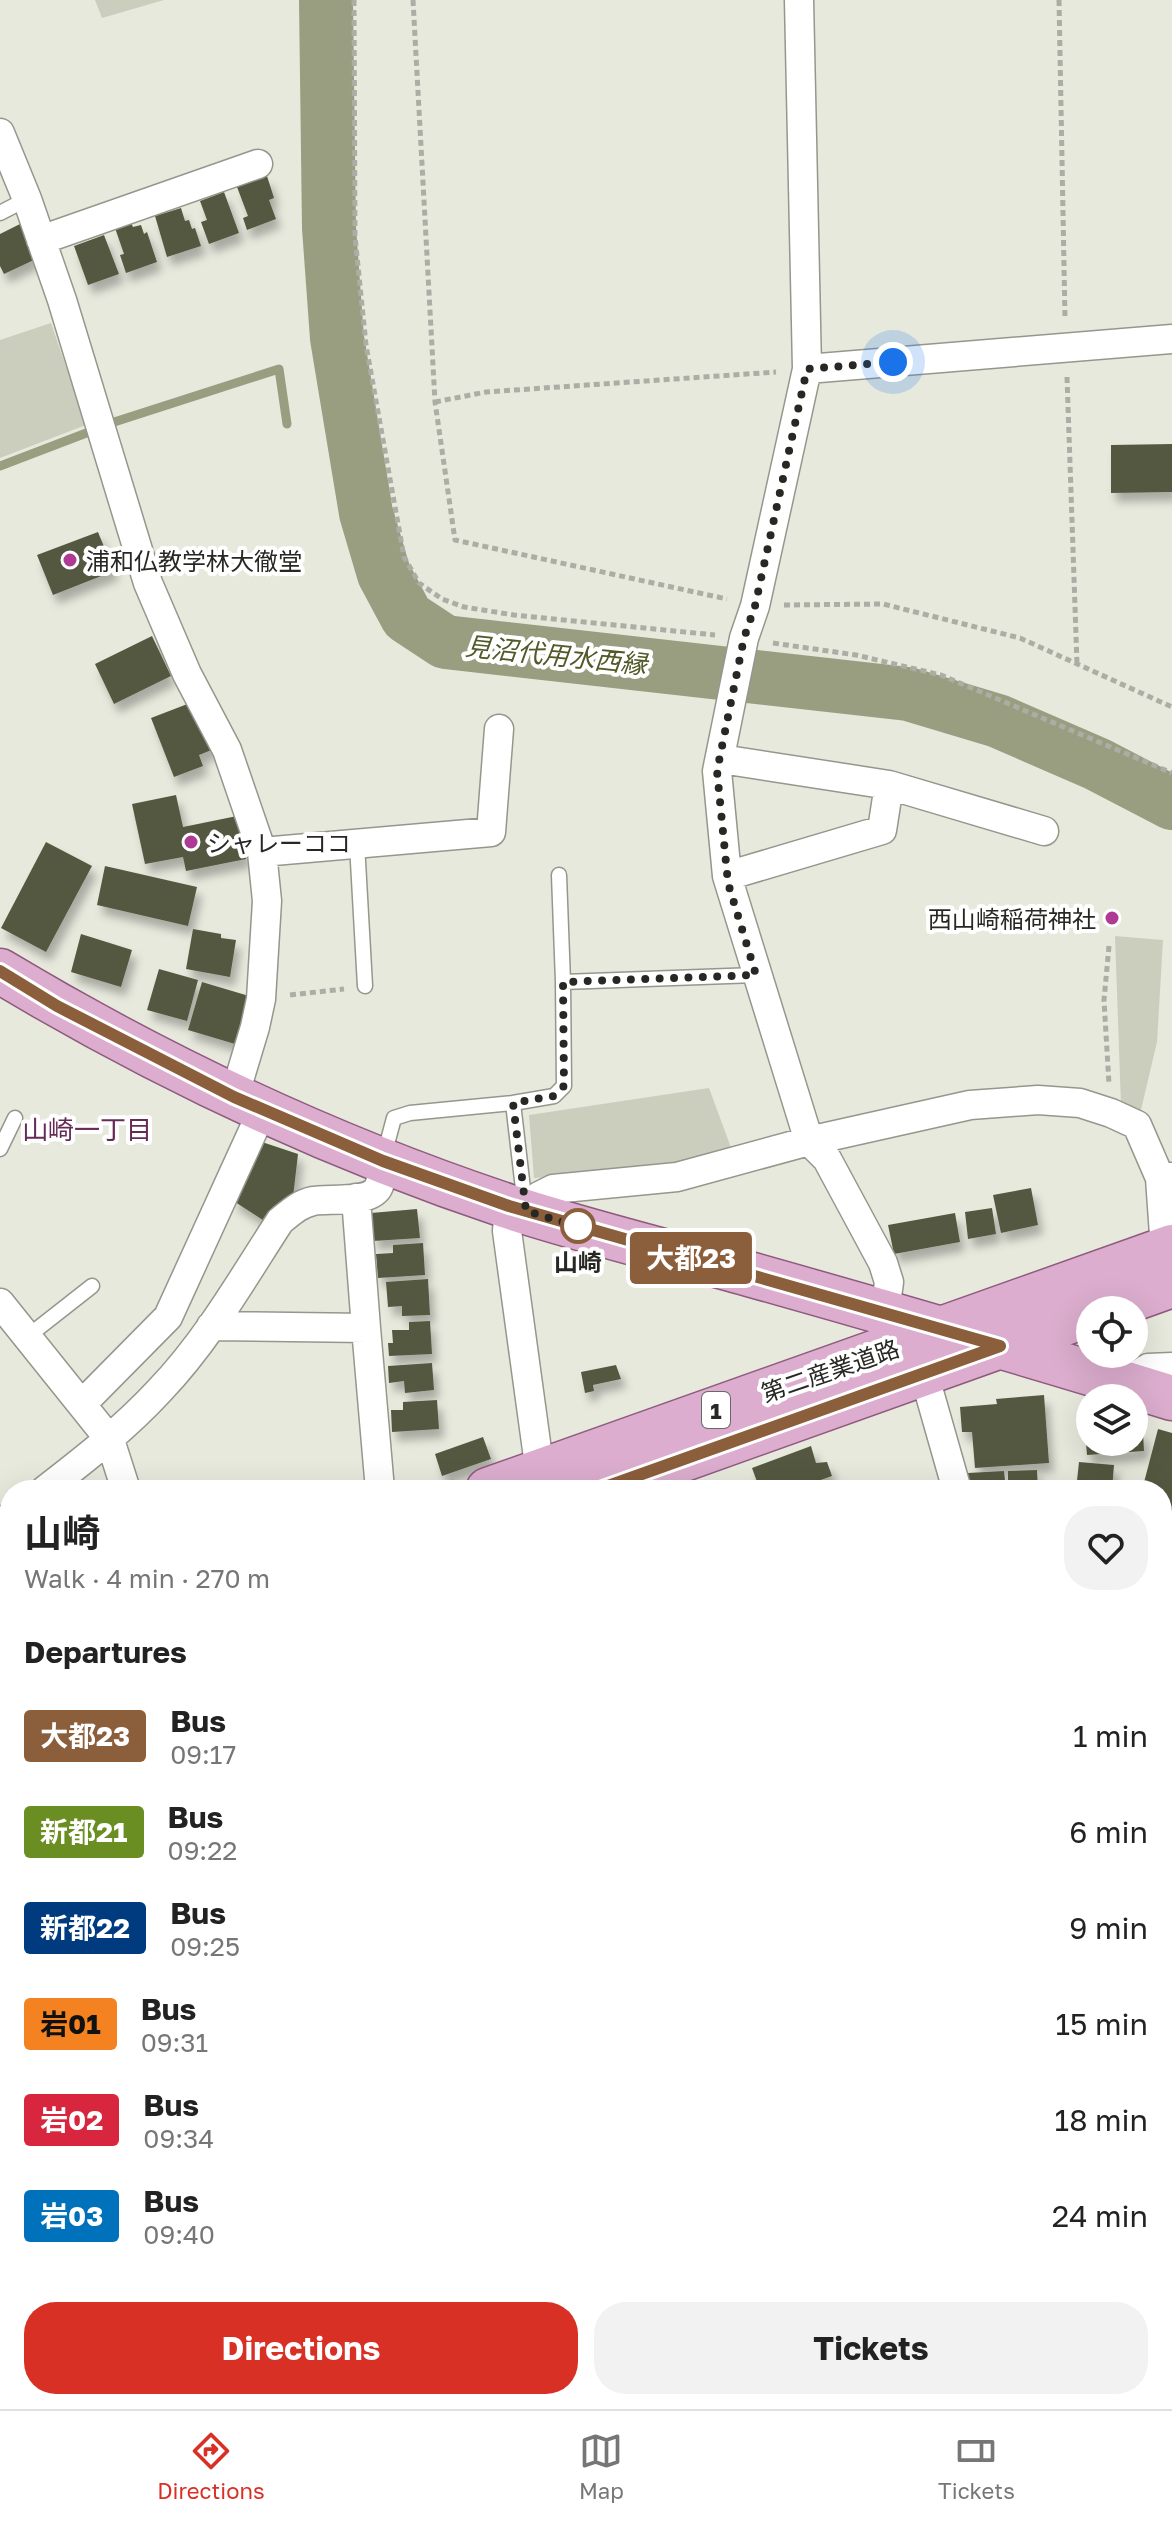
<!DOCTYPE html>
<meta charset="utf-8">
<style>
:root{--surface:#fff;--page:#f2f2f2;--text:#222;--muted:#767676;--line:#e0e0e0;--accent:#d93025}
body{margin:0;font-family:"Golos Text","Noto Sans JP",sans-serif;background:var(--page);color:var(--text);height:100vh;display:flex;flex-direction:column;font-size:30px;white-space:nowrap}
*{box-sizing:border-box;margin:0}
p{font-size:26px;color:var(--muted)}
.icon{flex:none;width:44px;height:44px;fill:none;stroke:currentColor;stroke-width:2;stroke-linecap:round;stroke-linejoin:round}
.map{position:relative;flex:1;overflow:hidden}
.side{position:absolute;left:0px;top:1480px;width:1172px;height:930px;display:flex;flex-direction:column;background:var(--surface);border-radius:32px 32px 0 0;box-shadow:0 8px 32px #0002}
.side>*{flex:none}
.badge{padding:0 16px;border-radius:6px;font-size:28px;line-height:52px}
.controls{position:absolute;left:1076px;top:1296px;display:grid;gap:16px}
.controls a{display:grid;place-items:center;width:72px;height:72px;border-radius:50%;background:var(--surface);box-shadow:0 8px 32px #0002;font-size:40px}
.you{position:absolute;width:40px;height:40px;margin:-20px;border:6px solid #fff;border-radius:50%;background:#1a73e8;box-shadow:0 0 0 12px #1a73e833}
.map>.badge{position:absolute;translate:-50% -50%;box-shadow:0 0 0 4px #fff}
h2{padding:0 24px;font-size:30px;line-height:72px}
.round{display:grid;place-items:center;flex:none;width:84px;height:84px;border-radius:32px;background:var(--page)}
.headline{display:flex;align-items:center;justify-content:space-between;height:136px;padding:0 24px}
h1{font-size:38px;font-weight:700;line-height:60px}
.button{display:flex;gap:16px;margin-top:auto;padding:16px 24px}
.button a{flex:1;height:92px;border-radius:32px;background:var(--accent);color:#fff;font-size:32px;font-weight:700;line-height:92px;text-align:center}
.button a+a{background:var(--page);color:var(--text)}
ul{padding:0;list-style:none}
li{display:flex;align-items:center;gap:24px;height:96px;padding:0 24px}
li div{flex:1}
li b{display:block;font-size:30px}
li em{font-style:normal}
li .badge{min-width:88px;font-weight:700;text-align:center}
.dock{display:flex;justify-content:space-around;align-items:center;height:112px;border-top:2px solid var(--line);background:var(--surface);font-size:22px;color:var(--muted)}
.dock a{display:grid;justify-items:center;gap:4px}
.dock .current{color:var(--accent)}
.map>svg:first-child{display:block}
.green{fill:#cbcebc}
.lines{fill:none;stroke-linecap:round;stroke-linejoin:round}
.stream{stroke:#999e81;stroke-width:9}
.river{stroke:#999e81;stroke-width:54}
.building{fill:#55593f;filter:url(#shadow)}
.lane-casing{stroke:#95978c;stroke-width:17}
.street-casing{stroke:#95978c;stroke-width:31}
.secondary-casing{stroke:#95978c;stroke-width:41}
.primary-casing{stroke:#8e5b7e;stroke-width:47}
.path{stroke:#acada4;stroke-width:5;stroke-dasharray:6 4;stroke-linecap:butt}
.lane{stroke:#fff;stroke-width:14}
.street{stroke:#fff;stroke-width:28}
.secondary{stroke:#eed6e7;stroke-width:38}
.primary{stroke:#dcadce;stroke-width:44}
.line-casing{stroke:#fff;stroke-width:18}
.line{stroke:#8b5e3c;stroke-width:12}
.walk{stroke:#272824;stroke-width:8;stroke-dasharray:0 14.4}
.poi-dot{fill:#af3a93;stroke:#fff;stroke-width:3}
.stop-dot{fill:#fff;stroke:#8b5e3c;stroke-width:4}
.labels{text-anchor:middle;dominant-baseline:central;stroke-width:8;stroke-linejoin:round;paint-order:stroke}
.shield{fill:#fff;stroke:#686866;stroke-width:2}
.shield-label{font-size:22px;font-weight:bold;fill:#272824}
.poi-label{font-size:24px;fill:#272824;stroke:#fff;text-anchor:start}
.stop-label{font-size:24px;font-weight:bold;fill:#272824;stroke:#fff}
.street-label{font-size:24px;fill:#272824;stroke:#fff}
.water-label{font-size:26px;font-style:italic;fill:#525928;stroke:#fff}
.neighbourhood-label{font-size:26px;fill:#652b55;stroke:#fff}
</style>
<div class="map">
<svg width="1172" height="2409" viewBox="0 0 1172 2409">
<defs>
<filter id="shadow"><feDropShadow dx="5" dy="9" stdDeviation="4" flood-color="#0004"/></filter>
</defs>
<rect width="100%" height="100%" fill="#e7e9dd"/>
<path class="green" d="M 95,0 L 164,0 L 102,18 Z
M 51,323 L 86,425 L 0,458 L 0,340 Z
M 1115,936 L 1163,940 L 1157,1042 L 1140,1114 L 1121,1105 Z
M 709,1088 L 733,1153 L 677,1169 L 534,1178 L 529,1115 Z"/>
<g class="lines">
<path class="stream" d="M 108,424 L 279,369 L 287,424
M 0,466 L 89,432"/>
<path class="river" d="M 326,0 L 329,228 L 337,338 L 366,513 L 384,574 L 407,617 L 445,642 L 908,694 L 998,721 L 1097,764 L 1172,803"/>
</g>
<path class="building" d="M 267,176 L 274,198 L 269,200 L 276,219 L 247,230 L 243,218 L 248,216 L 237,187 Z
M 224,192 L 239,233 L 209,244 L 201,222 L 207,220 L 200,201 Z
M 181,208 L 185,221 L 189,220 L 192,229 L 195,228 L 201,246 L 167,257 L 155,216 Z
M 131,223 L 133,227 L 141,225 L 144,234 L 147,232 L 157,262 L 126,273 L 120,255 L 124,254 L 115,228 Z
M 20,224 L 36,259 L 4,274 L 0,266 L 0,234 Z
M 104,235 L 119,274 L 88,285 L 74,246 Z
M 1172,444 L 1172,492 L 1111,493 L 1111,445 Z
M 98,532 L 114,571 L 53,595 L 37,555 Z
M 152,636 L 171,676 L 114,704 L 95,664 Z
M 190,703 L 200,730 L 206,727 L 214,749 L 199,755 L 203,766 L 174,777 L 151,718 Z
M 176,795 L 183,827 L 237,816 L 246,859 L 186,871 L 183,857 L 145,864 L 132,804 Z
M 46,842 L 92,866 L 46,952 L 1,928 Z
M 105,866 L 197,887 L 188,926 L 97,905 Z
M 193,929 L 221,934 L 221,938 L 236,940 L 230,977 L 186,969 Z
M 81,934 L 132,950 L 121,987 L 71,972 Z
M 159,969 L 198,980 L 187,1021 L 147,1010 Z
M 202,982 L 249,996 L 235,1044 L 188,1030 Z
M 262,1142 L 298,1154 L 293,1197 L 269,1224 L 232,1200 Z
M 1031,1188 L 1038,1225 L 1001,1233 L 993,1195 Z
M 992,1208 L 996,1234 L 968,1239 L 965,1212 Z
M 417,1209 L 420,1238 L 373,1241 L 371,1213 Z
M 955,1213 L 960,1242 L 894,1254 L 888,1225 Z
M 423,1243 L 425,1275 L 378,1278 L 376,1254 L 393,1253 L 393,1245 Z
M 428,1279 L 430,1315 L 402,1316 L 402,1306 L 388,1307 L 386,1282 Z
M 430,1321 L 432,1354 L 389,1356 L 388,1343 L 393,1343 L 392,1330 L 409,1330 L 409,1322 Z
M 432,1363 L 434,1390 L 405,1393 L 404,1381 L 389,1383 L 388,1366 Z
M 616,1365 L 621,1379 L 593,1385 L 594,1391 L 585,1393 L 581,1372 Z
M 1044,1395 L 1049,1463 L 975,1468 L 972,1432 L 962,1432 L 960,1407 L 997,1404 L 996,1399 Z
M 437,1400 L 439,1429 L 392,1432 L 391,1410 L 403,1410 L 403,1402 Z
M 1084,1418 L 1090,1418 L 1090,1442 L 1134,1442 L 1134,1432 L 1143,1432 L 1144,1451 L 1087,1455 Z
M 1158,1429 L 1172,1433 L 1172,1542 L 1162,1539 L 1162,1490 L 1142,1490 Z
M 483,1437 L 491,1459 L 442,1476 L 435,1454 Z
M 811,1446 L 816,1463 L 827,1462 L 832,1476 L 795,1489 L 792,1481 L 768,1490 L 760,1490 L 752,1468 Z
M 1079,1462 L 1114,1465 L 1112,1490 L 1076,1490 Z
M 1037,1470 L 1038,1490 L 1008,1490 L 1008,1471 Z
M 1004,1471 L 1006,1490 L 969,1490 L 968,1473 Z
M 191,1480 L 193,1490 L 162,1490 L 161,1487 Z
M 227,1483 L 228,1490 L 196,1490 L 196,1489 Z
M 0,1851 L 10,1886 L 10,1892 L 0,1894 Z
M 354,2400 L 392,2400 L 390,2409 L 352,2409 Z"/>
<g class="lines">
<defs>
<path id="lane" d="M 0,213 L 27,199
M 357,844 L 365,986
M 559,875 L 563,982
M 513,1103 L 525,1206
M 0,1149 L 15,1118
M 384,1155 L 394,1118 L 410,1113 L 513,1103 L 554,1096 L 564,1086 L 563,982 L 756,975
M 27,1337 L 92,1286"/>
<path id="street" d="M 799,0 L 807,369 L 755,606 L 744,638 L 717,771 L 727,876 L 809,1141 L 827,1159 L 883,1263 L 889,1282 L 885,1312
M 0,133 L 27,199 L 62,300 L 148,583 L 187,674 L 227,750 L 262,852 L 267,901 L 261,999 L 255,1027 L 234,1097
M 41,240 L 258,164
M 807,369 L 1172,339
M 721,759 L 889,785 L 1044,831
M 262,852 L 491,832 L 499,729
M 727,876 L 882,830 L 889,785
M 1160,1178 L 1165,1249
M 356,1198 L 366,1328
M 509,1206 L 507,1231 L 540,1472
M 526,1211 L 539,1196 L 553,1189 L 677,1177 L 809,1141 L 970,1105 L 1038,1100 L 1080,1103 L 1111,1113 L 1137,1125 L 1160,1178 L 1172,1177
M 0,1303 L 110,1440 L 126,1490
M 211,1326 L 366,1328 L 380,1490
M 924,1374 L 957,1490
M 1124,1383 L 1148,1368 L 1172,1367
M 82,1404 L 168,1317 L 263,1109
M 45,1490 C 85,1459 125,1428 160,1390 C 207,1341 243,1278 280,1221 C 290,1213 299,1204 313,1201 C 328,1198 372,1204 379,1186 C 382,1179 382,1168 383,1161
M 0,1524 L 10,1517
M 1162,1572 L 1172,1575
M 1162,1731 L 1172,1731
M 1162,2065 L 1172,2064
M 0,2327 L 10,2300
M 621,2400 L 648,2407 L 694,2409
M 841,2400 L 843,2409
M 970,2400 L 971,2409
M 1093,2409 L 1095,2400"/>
<path id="secondary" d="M 646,2400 L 648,2409
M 244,2409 L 247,2400"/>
<path id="primary" d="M 0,971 C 160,1067 330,1147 507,1206 C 587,1232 669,1252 749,1274 C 891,1314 1032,1355 1172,1398
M 1102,1310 L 1172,1285
M 488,1490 L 1172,1247
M 597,1490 L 1090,1314
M 0,1666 L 10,1662
M 0,1734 L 10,1732"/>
</defs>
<use href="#lane" class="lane-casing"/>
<use href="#street" class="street-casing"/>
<use href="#secondary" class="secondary-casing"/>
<use href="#primary" class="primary-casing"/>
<path class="path" d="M 354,0 L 355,236 L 366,345 L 404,557 L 419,583 L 442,599 L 464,607 L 514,615 L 715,635
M 413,0 L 435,402 L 455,540 L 727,599
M 1059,0 L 1065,319
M 1067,377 L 1077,664
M 435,402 L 486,392 L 776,372
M 784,605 L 883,604 L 1020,638 L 1172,707
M 773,643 L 856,655 L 941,675 L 1172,773
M 1109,946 L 1104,1000 L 1109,1084
M 290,995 L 344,989
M 430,1490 L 454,1481"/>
<use href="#lane" class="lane"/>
<use href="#street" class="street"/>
<use href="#secondary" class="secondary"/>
<use href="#primary" class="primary"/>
</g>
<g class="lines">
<defs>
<path id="line" d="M 0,971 L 57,1006 L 234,1097 L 383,1161 L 509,1206 L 1000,1346 L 597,1490"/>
</defs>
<use href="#line" class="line-casing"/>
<use href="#line" class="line"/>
<path class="walk" d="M 578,1226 L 584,1228 L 526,1211 L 513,1103 L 554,1096 L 564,1086 L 563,982 L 756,975 L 728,883 L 717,771 L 744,638 L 755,606 L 807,369 L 893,362"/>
</g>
<g class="poi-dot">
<circle cx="70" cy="560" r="8"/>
<circle cx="191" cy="842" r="8"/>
<circle cx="1112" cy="918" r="8"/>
</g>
<circle class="stop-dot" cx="578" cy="1226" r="16"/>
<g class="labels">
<rect class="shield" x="702" y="1392" width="28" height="36" rx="6"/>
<g class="shield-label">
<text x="716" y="1410">1</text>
</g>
<g class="poi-label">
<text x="86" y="560">浦和仏教学林大徹堂</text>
<text x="207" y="842">シャレーココ</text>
<text x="1096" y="918" text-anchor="end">西山崎稲荷神社</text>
</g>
<g class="stop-label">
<text x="578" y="1261">山崎</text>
</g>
<g class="street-label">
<text transform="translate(830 1370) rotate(-19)">第二産業道路</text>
</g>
<g class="water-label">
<text transform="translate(556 655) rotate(6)">見沼代用水西縁</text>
</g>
<g class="neighbourhood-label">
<text x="87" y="1129">山崎一丁目</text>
</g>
</g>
</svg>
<div class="controls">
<a><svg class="icon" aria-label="locate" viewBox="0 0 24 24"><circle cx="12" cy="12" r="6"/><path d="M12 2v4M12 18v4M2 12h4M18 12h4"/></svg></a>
<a><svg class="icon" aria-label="layers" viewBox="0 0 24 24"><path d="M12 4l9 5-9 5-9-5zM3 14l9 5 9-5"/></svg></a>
</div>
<div class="you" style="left:893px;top:362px"></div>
<b class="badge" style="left:691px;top:1258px;background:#8b5e3c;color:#fff">大都23</b>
<section class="side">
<div class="headline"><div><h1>山崎</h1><p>Walk · 4 min · 270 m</p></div><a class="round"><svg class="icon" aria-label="heart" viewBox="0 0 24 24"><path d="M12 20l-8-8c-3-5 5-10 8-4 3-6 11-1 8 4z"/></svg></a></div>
<h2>Departures</h2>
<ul>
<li><span class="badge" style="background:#8b5e3c;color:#fff">大都23</span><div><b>Bus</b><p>09:17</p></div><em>1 min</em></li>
<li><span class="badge" style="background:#6b8e23;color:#fff">新都21</span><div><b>Bus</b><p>09:22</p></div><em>6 min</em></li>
<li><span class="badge" style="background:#003b80;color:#fff">新都22</span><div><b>Bus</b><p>09:25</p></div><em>9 min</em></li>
<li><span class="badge" style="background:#f58220;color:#111">岩01</span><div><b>Bus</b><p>09:31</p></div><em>15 min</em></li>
<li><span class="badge" style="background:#d7263d;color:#fff">岩02</span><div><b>Bus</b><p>09:34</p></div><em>18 min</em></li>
<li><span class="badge" style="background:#0072bc;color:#fff">岩03</span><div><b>Bus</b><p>09:40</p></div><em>24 min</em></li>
</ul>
<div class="button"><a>Directions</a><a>Tickets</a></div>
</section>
</div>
<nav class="dock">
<a class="current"><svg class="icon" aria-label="directions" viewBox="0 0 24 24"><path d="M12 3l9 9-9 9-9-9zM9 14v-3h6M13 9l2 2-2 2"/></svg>Directions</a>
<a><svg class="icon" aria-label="map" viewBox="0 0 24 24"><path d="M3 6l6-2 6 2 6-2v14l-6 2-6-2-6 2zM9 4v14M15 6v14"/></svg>Map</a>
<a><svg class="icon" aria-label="tickets" viewBox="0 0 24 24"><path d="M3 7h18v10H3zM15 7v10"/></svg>Tickets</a>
</nav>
